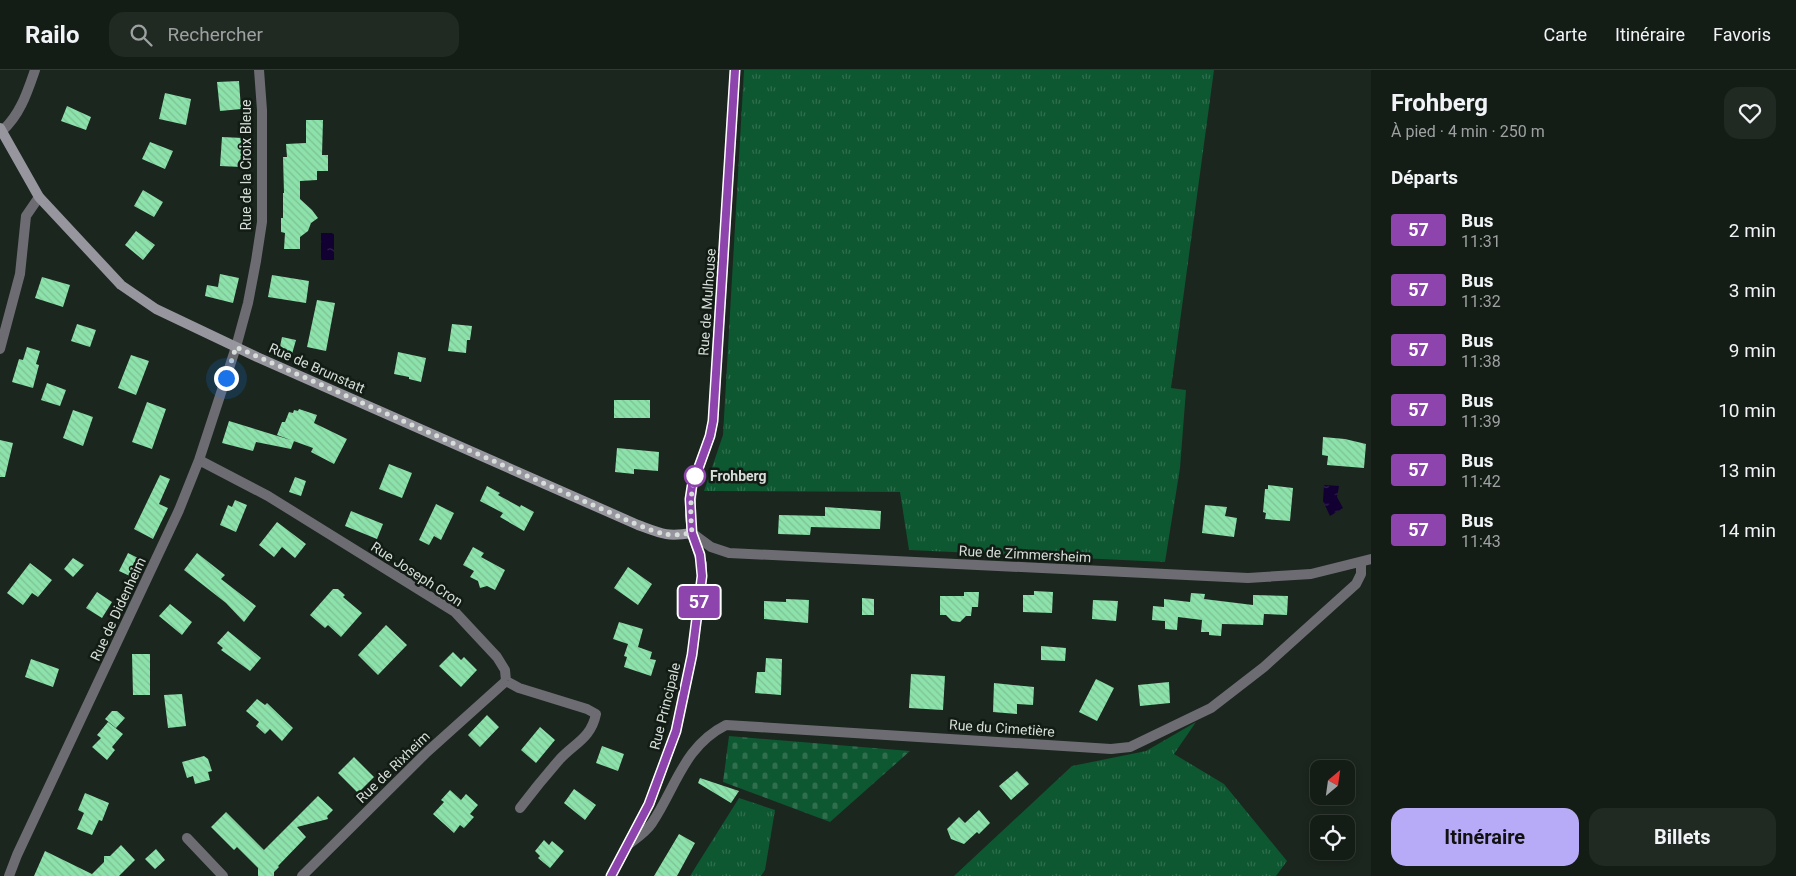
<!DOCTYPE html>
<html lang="fr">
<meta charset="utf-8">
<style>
:root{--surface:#141c16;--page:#212923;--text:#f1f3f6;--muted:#9da1a1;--line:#333a35;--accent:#b7abf7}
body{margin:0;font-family:Roboto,sans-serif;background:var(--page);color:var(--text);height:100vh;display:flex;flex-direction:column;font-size:19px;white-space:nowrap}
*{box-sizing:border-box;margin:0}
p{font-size:16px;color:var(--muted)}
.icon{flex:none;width:28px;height:28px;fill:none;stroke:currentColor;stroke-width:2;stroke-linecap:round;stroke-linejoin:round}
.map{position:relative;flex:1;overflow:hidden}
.details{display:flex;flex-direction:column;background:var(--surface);width:425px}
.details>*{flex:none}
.badge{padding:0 10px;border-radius:4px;font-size:18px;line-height:32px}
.needle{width:32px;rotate:29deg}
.controls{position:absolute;left:1310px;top:690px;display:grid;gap:10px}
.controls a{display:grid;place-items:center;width:45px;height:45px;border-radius:10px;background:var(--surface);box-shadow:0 2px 8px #0003,0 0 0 1px var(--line);font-size:25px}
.you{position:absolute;width:25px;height:25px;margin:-12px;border:4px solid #fff;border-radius:50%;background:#1a73e8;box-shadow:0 0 0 8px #1a73e833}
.map>.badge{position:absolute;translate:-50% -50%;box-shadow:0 0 0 2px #fff}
h2{padding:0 20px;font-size:19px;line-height:45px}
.round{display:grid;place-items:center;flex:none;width:52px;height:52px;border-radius:15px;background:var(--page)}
.summary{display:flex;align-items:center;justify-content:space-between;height:85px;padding:0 20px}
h1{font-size:24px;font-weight:700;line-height:38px}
.cta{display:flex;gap:10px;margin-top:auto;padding:10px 20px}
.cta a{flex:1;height:58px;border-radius:15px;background:var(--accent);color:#111;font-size:20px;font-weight:700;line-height:58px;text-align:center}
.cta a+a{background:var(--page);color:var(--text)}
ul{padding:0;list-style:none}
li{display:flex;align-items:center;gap:15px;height:60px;padding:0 20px}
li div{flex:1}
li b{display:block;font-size:19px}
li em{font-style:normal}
li .badge{min-width:55px;font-weight:700;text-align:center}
header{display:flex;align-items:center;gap:30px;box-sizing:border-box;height:70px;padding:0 25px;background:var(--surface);border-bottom:1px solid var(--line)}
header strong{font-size:24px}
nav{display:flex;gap:28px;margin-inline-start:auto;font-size:18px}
.search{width:350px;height:45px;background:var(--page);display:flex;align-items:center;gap:12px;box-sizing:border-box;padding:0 18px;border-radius:15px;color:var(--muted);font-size:19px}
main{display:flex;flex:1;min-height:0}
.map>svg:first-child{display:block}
.grass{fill:url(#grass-tufts)}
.cemetery{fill:url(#cemetery-stones)}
.water{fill:url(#water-ripples)}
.building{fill:url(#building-back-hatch)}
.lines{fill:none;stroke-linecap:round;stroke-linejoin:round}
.minor{stroke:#6d6c72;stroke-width:10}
.secondary{stroke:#97969f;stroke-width:10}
.line-casing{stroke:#fff;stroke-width:11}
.line{stroke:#8e44ad;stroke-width:8}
.walk{stroke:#d7ded9;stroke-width:5;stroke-dasharray:0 9}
.stop-dot{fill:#fff;stroke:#8e44ad;stroke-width:2.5}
.labels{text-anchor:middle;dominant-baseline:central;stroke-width:5;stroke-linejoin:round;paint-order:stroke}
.street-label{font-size:14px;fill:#d7ded9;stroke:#121c15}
.stop-label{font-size:14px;font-weight:bold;fill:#d7ded9;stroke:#121c15;text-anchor:start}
</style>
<header>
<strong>Railo</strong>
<div class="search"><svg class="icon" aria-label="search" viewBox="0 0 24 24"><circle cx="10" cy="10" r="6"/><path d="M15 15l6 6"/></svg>Rechercher</div>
<nav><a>Carte</a><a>Itinéraire</a><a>Favoris</a></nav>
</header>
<main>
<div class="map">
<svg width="1371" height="806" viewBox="0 0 1371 806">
<defs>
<pattern id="grass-tufts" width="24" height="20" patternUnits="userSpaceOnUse" patternTransform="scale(1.25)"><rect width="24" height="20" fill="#0d5731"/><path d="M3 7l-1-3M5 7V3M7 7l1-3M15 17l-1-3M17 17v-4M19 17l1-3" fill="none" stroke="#306f4e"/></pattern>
<pattern id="cemetery-stones" width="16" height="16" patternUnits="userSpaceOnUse" patternTransform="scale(1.25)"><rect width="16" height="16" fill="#0d5731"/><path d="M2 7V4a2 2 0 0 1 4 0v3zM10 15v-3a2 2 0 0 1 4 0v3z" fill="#306f4e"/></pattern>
<pattern id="water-ripples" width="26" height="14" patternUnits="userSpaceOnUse" patternTransform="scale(1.25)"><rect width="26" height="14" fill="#110031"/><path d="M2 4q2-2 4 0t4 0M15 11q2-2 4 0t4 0" fill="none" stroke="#33254e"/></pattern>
<pattern id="building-back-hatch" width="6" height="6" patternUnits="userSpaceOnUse" patternTransform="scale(1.25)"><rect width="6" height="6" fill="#8ce2aa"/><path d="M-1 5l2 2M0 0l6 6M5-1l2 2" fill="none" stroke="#7dc295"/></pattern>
</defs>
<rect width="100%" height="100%" fill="#1b261e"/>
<path class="grass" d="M 744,0 L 1214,0 L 1171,318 L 1186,320 L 1180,398 L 1165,492 L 909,480 L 900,422 L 704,421 L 723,365 Z
M 1196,652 L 1174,684 L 1224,714 L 1287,791 L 1276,806 L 954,806 L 1072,696 L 1146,681 Z
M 739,728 L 775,740 L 765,800 L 761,806 L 690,806 Z"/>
<path class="cemetery" d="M 729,666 L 910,681 L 830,752 L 723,712 Z"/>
<path class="water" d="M 321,163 L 334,163 L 334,190 L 321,190 Z
M 1324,415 L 1339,416 L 1337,427 L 1343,438 L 1330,446 L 1323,431 Z"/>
<path class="building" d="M 239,11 L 241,39 L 220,41 L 217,12 Z
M 165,23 L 191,29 L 186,55 L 159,49 Z
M 67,36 L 91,47 L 86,60 L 61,51 Z
M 306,50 L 323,50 L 322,85 L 328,85 L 328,101 L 317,101 L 317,110 L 300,111 L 300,129 L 312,140 L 318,148 L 311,153 L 308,161 L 300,167 L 300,179 L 284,179 L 285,163 L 281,162 L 281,148 L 283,148 L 283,123 L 284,123 L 283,87 L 287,87 L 286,74 L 306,73 Z
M 222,67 L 243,68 L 241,97 L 220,96 Z
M 150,72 L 173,81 L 165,99 L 142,89 Z
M 143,120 L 163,132 L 154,147 L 134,136 Z
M 136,161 L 155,175 L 143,190 L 125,175 Z
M 220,204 L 239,208 L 233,233 L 205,226 L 207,215 L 218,217 Z
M 272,205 L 309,211 L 306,233 L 268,227 Z
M 42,207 L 70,215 L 63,237 L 35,228 Z
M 317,230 L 335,233 L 326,281 L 307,277 Z
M 77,254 L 96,260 L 90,277 L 71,271 Z
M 452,254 L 472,256 L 470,270 L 467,270 L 466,283 L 448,281 Z
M 282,267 L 296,270 L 292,284 L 279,281 Z
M 27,277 L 40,281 L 36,294 L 39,295 L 33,318 L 12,312 L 19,289 L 23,290 Z
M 398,282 L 426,288 L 421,312 L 409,309 L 409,307 L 394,304 Z
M 131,285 L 149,291 L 136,325 L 118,318 Z
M 47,313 L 66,320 L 60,336 L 41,330 Z
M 614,330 L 650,330 L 650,348 L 614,348 Z
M 147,332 L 166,339 L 152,379 L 132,372 Z
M 299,339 L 317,345 L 314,353 L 347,369 L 334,394 L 311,382 L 313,378 L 277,365 L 282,352 L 285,352 L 289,342 L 293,343 L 294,340 L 298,341 Z
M 73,340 L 93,347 L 83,376 L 63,368 Z
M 229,351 L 294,371 L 291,379 L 256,372 L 253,381 L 222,373 Z
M 1323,367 L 1345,369 L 1366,374 L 1364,398 L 1327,395 L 1328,386 L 1322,385 Z
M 0,370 L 13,373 L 5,407 L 0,407 Z
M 617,378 L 659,382 L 658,401 L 634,399 L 634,404 L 615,402 Z
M 389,394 L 412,403 L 402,428 L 379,419 Z
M 160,405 L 170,409 L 159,434 L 168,438 L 153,469 L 134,459 Z
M 295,407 L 306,411 L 301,426 L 289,422 Z
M 1268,415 L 1293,418 L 1290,451 L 1265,449 L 1266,443 L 1263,442 L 1265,419 L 1268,419 Z
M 487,416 L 500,423 L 498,425 L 520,437 L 521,435 L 534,442 L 524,461 L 500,447 L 503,443 L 480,431 Z
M 235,430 L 247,435 L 236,462 L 220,455 L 228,435 L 232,437 Z
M 436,434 L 454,443 L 441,470 L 434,466 L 429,475 L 419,470 Z
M 1205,435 L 1227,437 L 1225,446 L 1237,448 L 1234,467 L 1202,463 Z
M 825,437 L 881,441 L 880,459 L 811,457 L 810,465 L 778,464 L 779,445 L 825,446 Z
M 351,441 L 383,454 L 377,469 L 345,456 Z
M 277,452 L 306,474 L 295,488 L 282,477 L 274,487 L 259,475 Z
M 473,477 L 484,483 L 481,487 L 505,500 L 495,520 L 487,516 L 480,518 L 478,511 L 470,507 L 474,501 L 463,495 Z
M 128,483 L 140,489 L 132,507 L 119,501 Z
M 197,483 L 225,505 L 221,509 L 256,536 L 244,552 L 226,533 L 184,500 Z
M 73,488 L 84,495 L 73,507 L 64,499 Z
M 30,493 L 52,510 L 38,527 L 32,523 L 23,535 L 7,523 Z
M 628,497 L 652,514 L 638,535 L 614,518 Z
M 333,519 L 338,519 L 345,525 L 343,527 L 362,543 L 341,567 L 328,555 L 325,558 L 310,545 Z
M 1034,521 L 1053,522 L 1052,543 L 1023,542 L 1023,525 L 1034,525 Z
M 97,522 L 112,532 L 102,548 L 86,538 Z
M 964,522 L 979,522 L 978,537 L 972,537 L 971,546 L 966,546 L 960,552 L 952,551 L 946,545 L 940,545 L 940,526 L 964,526 Z
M 1191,523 L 1205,524 L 1204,529 L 1253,535 L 1253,525 L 1288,526 L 1287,545 L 1264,544 L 1263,555 L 1222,554 L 1221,566 L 1209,565 L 1209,562 L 1201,562 L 1202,550 L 1178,547 L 1177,560 L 1165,559 L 1165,551 L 1152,550 L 1153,536 L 1164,537 L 1164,529 L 1190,532 Z
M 862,528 L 874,529 L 874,545 L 862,545 Z
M 786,529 L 809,530 L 808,553 L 764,549 L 764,531 L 786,532 Z
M 1093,530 L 1118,531 L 1116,551 L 1092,549 Z
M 170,534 L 192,552 L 182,565 L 159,546 Z
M 619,552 L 643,559 L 638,577 L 652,582 L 650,589 L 656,590 L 651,606 L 624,597 L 627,587 L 624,586 L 628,574 L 613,569 Z
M 386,555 L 407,575 L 378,605 L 358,585 Z
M 228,561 L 261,588 L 250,601 L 221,580 L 223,578 L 217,573 Z
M 1041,576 L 1066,578 L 1065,591 L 1041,590 Z
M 453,582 L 461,590 L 464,587 L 477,600 L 461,617 L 439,596 Z
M 132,584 L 150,584 L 150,625 L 133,625 Z
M 766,588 L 782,589 L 781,625 L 755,623 L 757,602 L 765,602 Z
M 31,589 L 59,599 L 53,617 L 25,607 Z
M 911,604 L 945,606 L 943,640 L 909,638 Z
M 1096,609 L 1114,618 L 1097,651 L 1079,642 Z
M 1169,612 L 1170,633 L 1140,636 L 1138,615 Z
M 994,613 L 1034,617 L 1033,635 L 1017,634 L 1017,644 L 993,642 Z
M 182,624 L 186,656 L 168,658 L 164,625 Z
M 257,629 L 265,635 L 267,633 L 293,658 L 282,671 L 270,659 L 265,664 L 256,656 L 259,652 L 246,641 Z
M 112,641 L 117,641 L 125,648 L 116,658 L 105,649 Z
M 487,645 L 499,657 L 480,677 L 468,665 Z
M 108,652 L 123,664 L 112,677 L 115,680 L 107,690 L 92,677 L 101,668 L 97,665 Z
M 540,657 L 555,670 L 536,693 L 521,680 Z
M 602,676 L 624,684 L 618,701 L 596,693 Z
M 204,686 L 208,689 L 212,701 L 208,702 L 210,710 L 195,714 L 193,706 L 187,708 L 182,692 Z
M 354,687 L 374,707 L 358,723 L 338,703 Z
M 1017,701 L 1029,714 L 1011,730 L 999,716 Z
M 700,708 L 739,721 L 731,733 L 698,713 Z
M 574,719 L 596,735 L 585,750 L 564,733 Z
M 450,720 L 461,730 L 466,724 L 478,735 L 470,744 L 474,747 L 464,758 L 460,755 L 454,763 L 433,744 L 444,732 L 441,730 Z
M 85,723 L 109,733 L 102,751 L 99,750 L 92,765 L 77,759 L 84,743 L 78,740 Z
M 318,726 L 333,740 L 327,746 L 328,749 L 297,757 L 306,767 L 278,796 L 279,797 L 274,802 L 274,806 L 258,806 L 258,798 L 237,777 L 234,780 L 211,757 L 226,742 L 264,780 Z
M 979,740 L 990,753 L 979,764 L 977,762 L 964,774 L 951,769 L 947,759 L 959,747 L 965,753 Z
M 679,764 L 695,773 L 677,806 L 654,806 Z
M 544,770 L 549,775 L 552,771 L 564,781 L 550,798 L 538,788 L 540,786 L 535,781 Z
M 121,775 L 135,790 L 119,806 L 34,806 L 45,781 L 92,804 L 104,792 L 104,786 L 110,786 Z
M 156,779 L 165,790 L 155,799 L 145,789 Z"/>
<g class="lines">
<path class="minor" d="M 2,61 C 20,45 27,23 35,0
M 0,279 L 20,204 L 26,146 L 39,127
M 199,390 L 268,426 L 455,542 L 497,587 L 505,600 L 506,611 L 519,618 L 587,639 L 596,644 C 591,668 575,673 560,689 C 546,705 533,721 520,738
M 692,463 L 711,477 L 729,483 L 1248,508 L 1311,504 L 1371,489
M 187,768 L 223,806
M 629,774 C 637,768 647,761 652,753 C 676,717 684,676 726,655 L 1111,679 L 1130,677 L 1211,638 L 1264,597 L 1356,514 L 1361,504 L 1361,493
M 9,806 L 17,785 L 179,440 L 199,390 L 236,277 L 248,233 L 256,191 L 262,152 L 262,40 L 259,0
M 302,806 L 427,682 L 506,611"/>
<path class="secondary" d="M 0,58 L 39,127 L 121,215 L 156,239 L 257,287 L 638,455 C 662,464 667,467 692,463
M 611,806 L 649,734 L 676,661 L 692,585 L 702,507 L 702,494 L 692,463 L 690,445 L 692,416 L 710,366 L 713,351 L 735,0"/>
</g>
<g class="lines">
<defs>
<path id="line" d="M 611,806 L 649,734 L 676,661 L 692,585 L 702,506 L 700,485 L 692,463 L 690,429 L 692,416 L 710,366 L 713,351 L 735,0"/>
</defs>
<use href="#line" class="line-casing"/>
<use href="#line" class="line"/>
<path class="walk" d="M 226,308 L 236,277 L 638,455 C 662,464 667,467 692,463 C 690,441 690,423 696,402 L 695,406"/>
</g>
<circle class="stop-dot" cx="695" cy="406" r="10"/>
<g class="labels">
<g class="street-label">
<text transform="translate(246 95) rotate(-90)">Rue de la Croix Bleue</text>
<text transform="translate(707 232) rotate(-86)">Rue de Mulhouse</text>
<text transform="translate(317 298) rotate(24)">Rue de Brunstatt</text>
<text transform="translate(1025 484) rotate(3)">Rue de Zimmersheim</text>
<text transform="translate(417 504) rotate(33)">Rue Joseph Cron</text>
<text transform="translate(118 539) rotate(-65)">Rue de Didenheim</text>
<text transform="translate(665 636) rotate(-76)">Rue Principale</text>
<text transform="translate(1002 658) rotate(4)">Rue du Cimetière</text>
<text transform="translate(393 697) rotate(-44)">Rue de Rixheim</text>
</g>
<g class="stop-label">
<text x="710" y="406">Frohberg</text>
</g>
</g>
</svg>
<div class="controls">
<a><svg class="needle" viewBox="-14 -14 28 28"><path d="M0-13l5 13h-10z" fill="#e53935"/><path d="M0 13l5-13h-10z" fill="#9da1a1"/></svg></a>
<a><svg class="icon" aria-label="locate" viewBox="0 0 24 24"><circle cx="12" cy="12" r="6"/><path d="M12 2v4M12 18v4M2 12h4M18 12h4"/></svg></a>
</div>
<div class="you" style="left:226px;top:308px"></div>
<b class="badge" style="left:699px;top:532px;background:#8e44ad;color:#fff">57</b>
</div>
<section class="details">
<div class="summary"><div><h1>Frohberg</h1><p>À pied · 4 min · 250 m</p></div><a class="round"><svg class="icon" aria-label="heart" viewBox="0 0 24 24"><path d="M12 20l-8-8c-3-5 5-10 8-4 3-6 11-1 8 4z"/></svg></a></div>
<h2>Départs</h2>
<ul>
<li><span class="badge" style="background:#8e44ad;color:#fff">57</span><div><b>Bus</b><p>11:31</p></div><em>2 min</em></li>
<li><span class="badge" style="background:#8e44ad;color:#fff">57</span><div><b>Bus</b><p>11:32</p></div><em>3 min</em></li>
<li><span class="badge" style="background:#8e44ad;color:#fff">57</span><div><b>Bus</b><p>11:38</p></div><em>9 min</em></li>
<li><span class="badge" style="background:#8e44ad;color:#fff">57</span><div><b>Bus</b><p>11:39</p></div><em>10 min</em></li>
<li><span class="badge" style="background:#8e44ad;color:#fff">57</span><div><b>Bus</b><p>11:42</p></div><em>13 min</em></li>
<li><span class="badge" style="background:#8e44ad;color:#fff">57</span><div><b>Bus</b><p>11:43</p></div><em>14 min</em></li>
</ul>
<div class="cta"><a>Itinéraire</a><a>Billets</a></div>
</section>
</main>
